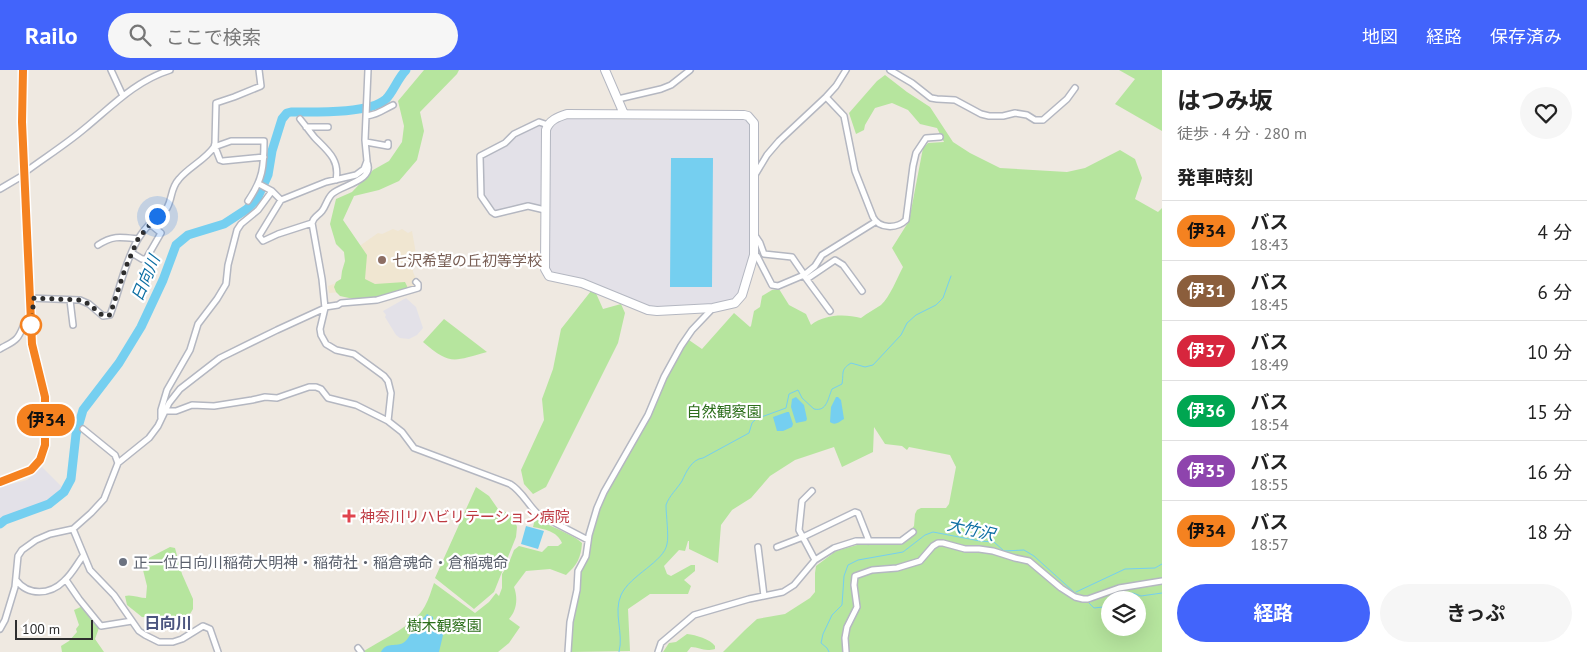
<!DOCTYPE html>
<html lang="ja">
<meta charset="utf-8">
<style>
:root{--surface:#fff;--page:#f6f6f6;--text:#222;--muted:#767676;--line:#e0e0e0;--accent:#4264fb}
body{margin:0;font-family:"PT Sans","Noto Sans JP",sans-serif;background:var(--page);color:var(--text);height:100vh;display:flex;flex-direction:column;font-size:19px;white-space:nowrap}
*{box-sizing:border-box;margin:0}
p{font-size:16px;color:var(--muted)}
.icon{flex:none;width:28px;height:28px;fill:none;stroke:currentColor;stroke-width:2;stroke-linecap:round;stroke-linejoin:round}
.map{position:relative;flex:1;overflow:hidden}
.sheet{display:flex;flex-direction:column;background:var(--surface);width:425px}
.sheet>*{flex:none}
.badge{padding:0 10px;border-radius:16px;font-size:18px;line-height:32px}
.controls{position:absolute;left:1101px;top:521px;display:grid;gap:10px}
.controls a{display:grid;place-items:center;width:45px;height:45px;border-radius:50%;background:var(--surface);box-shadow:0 5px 20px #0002;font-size:25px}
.scale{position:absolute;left:15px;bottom:12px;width:78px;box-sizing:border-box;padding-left:5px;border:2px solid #2e2e2e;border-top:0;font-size:14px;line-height:18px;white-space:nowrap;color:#2e2e2e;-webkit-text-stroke:4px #fff;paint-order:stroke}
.you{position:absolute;width:25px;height:25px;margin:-12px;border:4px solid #fff;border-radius:50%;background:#1a73e8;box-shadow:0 0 0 8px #1a73e833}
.map>.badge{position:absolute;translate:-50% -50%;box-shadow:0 0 0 2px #fff}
h2{padding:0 15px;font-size:19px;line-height:45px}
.round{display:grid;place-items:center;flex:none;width:52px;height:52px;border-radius:26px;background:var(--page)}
.overview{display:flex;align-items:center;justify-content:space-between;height:85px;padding:0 15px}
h1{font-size:24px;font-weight:700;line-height:38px}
.button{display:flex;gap:10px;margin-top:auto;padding:10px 15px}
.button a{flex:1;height:58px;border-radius:30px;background:var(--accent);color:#fff;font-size:20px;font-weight:700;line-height:58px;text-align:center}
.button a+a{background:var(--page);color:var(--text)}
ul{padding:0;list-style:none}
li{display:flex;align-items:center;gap:15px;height:60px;padding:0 15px;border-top:1px solid var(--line)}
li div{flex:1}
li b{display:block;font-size:19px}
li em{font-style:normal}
li .badge{min-width:55px;font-weight:700;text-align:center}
header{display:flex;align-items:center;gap:30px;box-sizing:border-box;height:70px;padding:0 25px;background:var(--accent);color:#fff}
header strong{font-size:24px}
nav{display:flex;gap:28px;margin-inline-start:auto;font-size:18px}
.search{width:350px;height:45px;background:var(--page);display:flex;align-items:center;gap:12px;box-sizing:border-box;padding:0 18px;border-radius:28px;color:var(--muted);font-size:19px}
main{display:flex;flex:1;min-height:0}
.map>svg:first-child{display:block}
.industrial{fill:#e3e1e8}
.education{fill:#f0e6d1}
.green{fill:#b6e59e;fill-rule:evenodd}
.water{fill:#75cff0}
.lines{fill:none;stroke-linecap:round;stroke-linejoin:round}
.stream{stroke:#75cff0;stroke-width:1}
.river{stroke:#75cff0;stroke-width:9}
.street-casing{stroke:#b4b7c1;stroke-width:8}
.secondary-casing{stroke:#b4b7c1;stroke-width:10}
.primary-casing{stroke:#c9c9c9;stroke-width:10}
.street{stroke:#fff;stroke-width:5}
.secondary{stroke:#fff;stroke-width:8}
.primary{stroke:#f2d163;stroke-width:8}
.line-casing{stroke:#fff;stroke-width:11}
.line{stroke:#f58220;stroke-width:8}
.walk{stroke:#2e2e2e;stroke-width:5;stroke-dasharray:0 9}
.education-dot{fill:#8d6e63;stroke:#fff;stroke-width:2}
.stop-dot{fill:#fff;stroke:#f58220;stroke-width:2.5}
.health-dot{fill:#e0444e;stroke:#fff;stroke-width:2}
.worship-dot{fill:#6b7280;stroke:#fff;stroke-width:2}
.labels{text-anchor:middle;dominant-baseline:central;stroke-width:4.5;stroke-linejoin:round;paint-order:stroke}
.education-label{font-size:15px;fill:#785e54;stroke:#fff;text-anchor:start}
.park-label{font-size:15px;fill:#2c6e1b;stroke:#fff}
.health-label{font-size:15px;fill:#be3a42;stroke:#fff;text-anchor:start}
.worship-label{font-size:15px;fill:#5b616d;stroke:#fff;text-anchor:start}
.water-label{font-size:16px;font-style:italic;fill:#0d6fa3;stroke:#fff}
.neighbourhood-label{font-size:16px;font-weight:bold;fill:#4d5680;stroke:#fff}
</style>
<header>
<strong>Railo</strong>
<div class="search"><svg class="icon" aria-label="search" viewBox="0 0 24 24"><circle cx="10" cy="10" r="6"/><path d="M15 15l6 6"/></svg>ここで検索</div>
<nav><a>地図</a><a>経路</a><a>保存済み</a></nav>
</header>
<main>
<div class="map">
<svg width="1162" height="582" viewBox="0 0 1162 582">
<rect width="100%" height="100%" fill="#efe9e1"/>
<path class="industrial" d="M 571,46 L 583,49 L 669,50 L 672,46 L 744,47 L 750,50 L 751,185 L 740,225 L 735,230 L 708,236 L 654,239 L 552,204 L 549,199 L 549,60 L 550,54 Z
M 538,54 L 543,55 L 544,58 L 543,137 L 498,141 L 493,139 L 483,127 L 482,87 L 514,67 Z
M 406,228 L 416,237 L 423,258 L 417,265 L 409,269 L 400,268 L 396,265 L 385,247 L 386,245 L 383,241 Z
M 42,397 L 62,417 L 58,423 L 48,433 L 0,452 L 0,417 L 27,410 Z"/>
<path class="education" d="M 393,159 L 398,161 L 402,159 L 408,163 L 412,161 L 415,178 L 416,185 L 413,195 L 413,202 L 416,209 L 416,217 L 377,228 L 356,230 L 343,222 L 329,223 L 328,216 L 342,211 L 354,180 L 378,163 L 382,164 Z"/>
<path class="green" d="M 424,0 L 459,0 L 457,4 L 420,42 L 424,61 L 417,90 L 399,111 L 379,120 L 354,126 L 343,150 L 367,185 L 365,209 L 375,214 L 405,212 L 408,218 L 376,229 L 349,228 L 340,226 L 336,222 L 334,217 L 336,212 L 341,209 L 342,201 L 345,191 L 344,182 L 336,174 L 330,154 L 336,129 L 352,122 L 373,100 L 389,91 L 402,72 L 404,56 L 398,31 Z
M 1119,0 L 1162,0 L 1162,61 L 1115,34 L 1135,9 Z
M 885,5 L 907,22 L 930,37 L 953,72 L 970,83 L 1000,98 L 1067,102 L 1085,98 L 1120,80 L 1135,89 L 1142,108 L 1135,129 L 1158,142 L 1162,138 L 1162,582 L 723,582 L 745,560 L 757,549 L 785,544 L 810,528 L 815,522 L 815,503 L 816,496 L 836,481 L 857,475 L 900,473 L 914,456 L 915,444 L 917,440 L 921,438 L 946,438 L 949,434 L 956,397 L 950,385 L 909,377 L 907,380 L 902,376 L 885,374 L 874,357 L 873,382 L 842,397 L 834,377 L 795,390 L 770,406 L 751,428 L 732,440 L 721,455 L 718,493 L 689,479 L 689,471 L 688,471 L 685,481 L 679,480 L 664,496 L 667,504 L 671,506 L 691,495 L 695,495 L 695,501 L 684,510 L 691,516 L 688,524 L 650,524 L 628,539 L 630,581 L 569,582 L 570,552 L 580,500 L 598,437 L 686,268 L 702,279 L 734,243 L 750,257 L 751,256 L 754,241 L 760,237 L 762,226 L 772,220 L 779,219 L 789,235 L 806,244 L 811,255 C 825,244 845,244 861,248 C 867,243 875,239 881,235 C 890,227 897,208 903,197 L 892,178 L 909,151 L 923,78 L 928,73 L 944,72 L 937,58 L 920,54 L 908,40 L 892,33 L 875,38 L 865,55 L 864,60 L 856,64 L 849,43 L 877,11 ZM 1110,530 L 1138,530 L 1138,558 L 1110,558 Z
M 591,221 L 595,221 L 603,239 L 621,234 L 625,243 L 618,273 L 546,417 L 533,424 L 524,414 L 521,400 L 544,350 L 542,329 L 553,299 L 561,259 Z
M 444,249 L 487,282 C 453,291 451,296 423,272 Z
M 476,417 L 489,426 L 498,439 L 513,445 L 517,457 L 516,467 L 494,522 L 474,539 L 435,508 Z
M 535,449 C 546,454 576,466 582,473 C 581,488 577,495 566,505 L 550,499 L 526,501 L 514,517 C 518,528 517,540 509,549 L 520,557 L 509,573 L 498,582 L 365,582 L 364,581 C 383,569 415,555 425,536 C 429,529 431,521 434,513 L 475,543 L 489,532 L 496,523 L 499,526 L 502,518 L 502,504 L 508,495 L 514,480 L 519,476 L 542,482 L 548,476 L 558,476 L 562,473 C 557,461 544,459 533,457 Z
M 170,477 L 175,478 L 182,504 L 193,529 L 193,539 L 190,544 L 182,547 L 171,548 L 142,547 L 127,535 L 125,526 C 131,524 140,528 146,528 L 147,516 L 141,492 Z
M 83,536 L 99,558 L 95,569 L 104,582 L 62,582 L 61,576 L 69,571 L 77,562 L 76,559 L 79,555 L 74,540 Z
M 687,564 C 696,565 710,569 715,576 L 715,579 C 703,582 700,577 691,577 L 687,582 L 663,582 L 669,573 L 676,572 Z"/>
<path class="water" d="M 671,88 L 713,88 L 712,217 L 670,217 Z
M 796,327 L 804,335 L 807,349 L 806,351 L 796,353 L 791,337 L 792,329 Z
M 836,327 L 838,327 L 841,330 L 844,349 C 839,352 835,356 830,352 L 831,337 Z
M 787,342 L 789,342 L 793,354 L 792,357 L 783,361 L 777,361 L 773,347 Z
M 526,456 L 544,461 L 538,479 L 521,474 Z
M 427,544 L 433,547 L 433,552 L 444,559 L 444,561 L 439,582 L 381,582 C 386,572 394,577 403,573 C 409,570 411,561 415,556 C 419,552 424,548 427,544 Z"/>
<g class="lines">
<path class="stream" d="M 1076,522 L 1125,499 L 1155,498 L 1162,494
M 1114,530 L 1118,526 L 1133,523 L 1141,526 L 1162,523
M 1087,531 L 1094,538 L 1103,537 L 1110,533
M 619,582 C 624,563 613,543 621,525 C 630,505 664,492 667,474 C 669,466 666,445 666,435 C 669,426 677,419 682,411 C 686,402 692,389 703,388 L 749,363 L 752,353 L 756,349 L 786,338 L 789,324 L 798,320 L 802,328 L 814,339 C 827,342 828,328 832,319 L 842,314 C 844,303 840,300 851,293 L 865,297 L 873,295 L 901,265 L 907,253 L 916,245 L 936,235 L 943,228 L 951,206
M 829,582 L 827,578 L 821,573 L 823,564 L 832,545 L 842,535 L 844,506 L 848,495 L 858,490 L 903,482 L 925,465 L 933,462 L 980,471 L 994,472 L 1004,481 L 1024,480 L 1034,486 L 1075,523 L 1080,526"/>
<path class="river" d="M 0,454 L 5,450 L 49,434 L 64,422 L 71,409 L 76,364 L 83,340 L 119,293 L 141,257 L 163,210 L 176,175 L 188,165 L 224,154 L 247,139 L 257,129 L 268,105 L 272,81 L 282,49 L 287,43 L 291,42 C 313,42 370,44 386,29 C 393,22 398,8 406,0"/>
<defs>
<path id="street" d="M 111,0 L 123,26
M 890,0 L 912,13 L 931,28 L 937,29 L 955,30 L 981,44 L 989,46 L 1003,46 L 1015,43 L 1027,45 L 1035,50 L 1043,50 L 1067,29 L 1075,18
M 826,27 L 844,46 L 855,101 L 873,147 C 879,159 897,159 906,150 L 913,96 L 916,83 L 926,68 L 940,67
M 618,29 L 661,19 L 671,15 L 690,0
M 367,46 C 380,44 382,40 393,35
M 300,49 C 305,55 310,62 315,68 C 328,81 340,90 336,110
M 306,57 L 328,57
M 366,72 L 388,76 L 388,73
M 214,77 L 231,71 L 264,71 C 264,97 263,109 248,131
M 215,77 L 220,90 L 223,91 L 264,87
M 755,105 L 767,85 L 779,71 L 826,27 L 836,16 L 846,0
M 259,114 L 272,121 L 281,130
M 0,119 L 22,106 L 24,103 C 44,88 65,75 84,59 C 111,37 135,11 170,0
M 545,140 L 528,136 L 495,144 L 492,142 L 481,126 L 480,86 L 505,73 L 514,64 L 539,52 L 548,55
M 312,153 C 314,146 318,146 322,141 C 326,136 327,129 332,124 C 341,115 375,111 367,92
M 754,164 L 760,173 L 764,184 L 792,187 L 803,203
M 98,175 C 113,165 121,167 138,169
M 132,183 L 142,189 L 146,189 L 161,163 L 150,154
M 754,185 L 757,186 L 772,215 L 778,216 L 804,205 L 815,196 L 822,185 L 875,152
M 805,207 L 830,241
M 807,209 L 835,190 L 843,195 L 862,221
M 29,228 L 80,230 L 89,234 L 103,246 L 110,245 C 120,220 124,193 138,169 C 145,157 156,147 167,138 C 173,127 170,119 179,109 C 189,97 205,90 214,77 L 215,73 L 216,33 L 234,27 L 261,16 L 259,0
M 70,230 L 73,255
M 325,237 L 338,235 L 341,233 L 377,230 L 418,218 L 418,214 L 416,212
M 0,279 C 6,275 13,273 17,268 C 23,261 23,251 31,246
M 165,341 L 176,341 L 192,335 L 214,336 L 252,330 L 265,327 L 277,328 L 309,317 L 316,317 L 321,319 L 328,328 L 356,335 L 388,351 L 391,323 L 388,311 L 384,306 L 354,284 L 336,280 L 326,274 L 321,265 L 320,259 L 325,238
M 161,348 L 161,340 L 167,320 L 190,280 L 198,254 L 217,229 L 226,214 L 228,195 L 237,160 L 241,154 L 258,140 L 272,121
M 388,351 L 402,362 L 414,378 L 510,414 C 522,421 528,435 538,444 L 588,470
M 83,359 L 115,385 L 118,393
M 812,421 L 802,431 L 799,460 L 815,490
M 73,459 L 90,500 L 114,525 L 139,561 L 145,565 L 159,572 L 173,572 L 182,569 L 203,556 L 210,559 L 218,582
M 758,477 L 764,526
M 777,477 L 803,467 L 855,442 L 858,443 L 869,471
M 16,510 C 28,526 50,525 64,511 C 72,504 77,494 83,486
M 66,510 L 79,529 L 101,556 L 132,551
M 0,559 L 5,550 L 15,517 L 18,486 L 22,480 L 36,470 L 50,464 L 73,459 L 91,443 L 104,429 L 118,393 L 149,368 L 158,356 L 169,333 L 180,319 L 220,288 L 277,260 L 325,238 L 322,209 L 312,153 L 278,164 L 263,171 L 259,166 L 281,130 L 326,112 L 356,105 L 364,99 L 367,91 L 365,70 L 368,0
M 358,578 L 361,582
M 568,582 L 570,552 L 577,520 L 578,501 L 586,486 L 589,465 L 597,438 L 604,422 L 648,345 L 664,307 L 681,276 L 692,260 L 713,238
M 658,582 L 661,573 L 694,545 L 749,529 L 783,522 L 794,515 L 815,490 L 834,478 L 856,471 L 901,471 L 913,462
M 846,582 L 845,568 L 847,557 L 857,537 L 854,515 L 855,506 L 872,500 L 897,498 L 920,491 L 933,476 L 938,473 L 943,473 L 965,479 L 979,479 L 993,481 L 1015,488 L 1029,491 L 1061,518 L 1075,527 L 1083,529 L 1088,529 L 1119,518 L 1162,511"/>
<path id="secondary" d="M 605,0 L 624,44
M 567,44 L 744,45 L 748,46 L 754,53 L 754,185 L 742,225 L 735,233 L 713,238 L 657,241 L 648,240 L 582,213 L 549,206 L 545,199 L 546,60 C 549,50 558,47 567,44 Z"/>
<path id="primary" d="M 0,412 L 31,400 L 40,390 L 45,375 L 45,327 L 32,274 L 22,51 L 23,0"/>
</defs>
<use href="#street" class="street-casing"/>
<use href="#secondary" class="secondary-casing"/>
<use href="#primary" class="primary-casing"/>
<use href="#street" class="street"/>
<use href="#secondary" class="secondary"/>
<use href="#primary" class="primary"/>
</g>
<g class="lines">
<defs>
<path id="line" d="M 0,412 L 31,400 L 40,390 L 45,375 L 45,327 L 32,274 L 22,52 L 23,0"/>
</defs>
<use href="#line" class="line-casing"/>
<use href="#line" class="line"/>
<path class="walk" d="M 31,255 L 34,228 L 80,230 L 89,234 L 103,246 L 110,245 L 125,199 L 138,169 L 157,146"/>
</g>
<circle class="education-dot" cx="382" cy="190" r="5"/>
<circle class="stop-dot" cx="31" cy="255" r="10"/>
<path class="health-dot" d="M346.5 438.5h5v5h5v5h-5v5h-5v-5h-5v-5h5z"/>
<circle class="worship-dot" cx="123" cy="492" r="5"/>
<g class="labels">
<g class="education-label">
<text x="392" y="190">七沢希望の丘初等学校</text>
</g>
<g class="park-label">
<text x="724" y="341">自然観察園</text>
<text x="444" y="555">樹木観察園</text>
</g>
<g class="health-label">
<text x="360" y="446">神奈川リハビリテーション病院</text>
</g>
<g class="worship-label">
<text x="133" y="492">正一位日向川稲荷大明神・稲荷社・稲倉魂命・倉稲魂命</text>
</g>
<g class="water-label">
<text transform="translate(145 208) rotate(-67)">日向川</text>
<text transform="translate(971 459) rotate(13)">大竹沢</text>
</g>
<g class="neighbourhood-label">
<text x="168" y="553">日向川</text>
</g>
</g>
</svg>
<div class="controls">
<a><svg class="icon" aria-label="layers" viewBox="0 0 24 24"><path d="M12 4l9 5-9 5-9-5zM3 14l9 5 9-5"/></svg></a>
</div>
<div class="scale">100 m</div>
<div class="you" style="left:157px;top:146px"></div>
<b class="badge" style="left:46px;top:350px;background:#f58220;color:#111">伊34</b>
</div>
<section class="sheet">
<div class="overview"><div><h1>はつみ坂</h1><p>徒歩 · 4 分 · 280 m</p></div><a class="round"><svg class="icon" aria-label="heart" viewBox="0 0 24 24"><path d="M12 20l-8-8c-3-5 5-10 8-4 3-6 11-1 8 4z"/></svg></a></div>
<h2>発車時刻</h2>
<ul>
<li><span class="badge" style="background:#f58220;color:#111">伊34</span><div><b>バス</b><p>18:43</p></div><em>4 分</em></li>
<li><span class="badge" style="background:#8b5e3c;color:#fff">伊31</span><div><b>バス</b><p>18:45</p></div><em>6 分</em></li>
<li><span class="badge" style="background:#d7263d;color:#fff">伊37</span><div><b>バス</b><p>18:49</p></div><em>10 分</em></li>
<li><span class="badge" style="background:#00a651;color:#fff">伊36</span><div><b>バス</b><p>18:54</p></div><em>15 分</em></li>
<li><span class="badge" style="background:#8e44ad;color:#fff">伊35</span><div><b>バス</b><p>18:55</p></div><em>16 分</em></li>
<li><span class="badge" style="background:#f58220;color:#111">伊34</span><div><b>バス</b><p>18:57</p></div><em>18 分</em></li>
</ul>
<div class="button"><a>経路</a><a>きっぷ</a></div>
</section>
</main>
